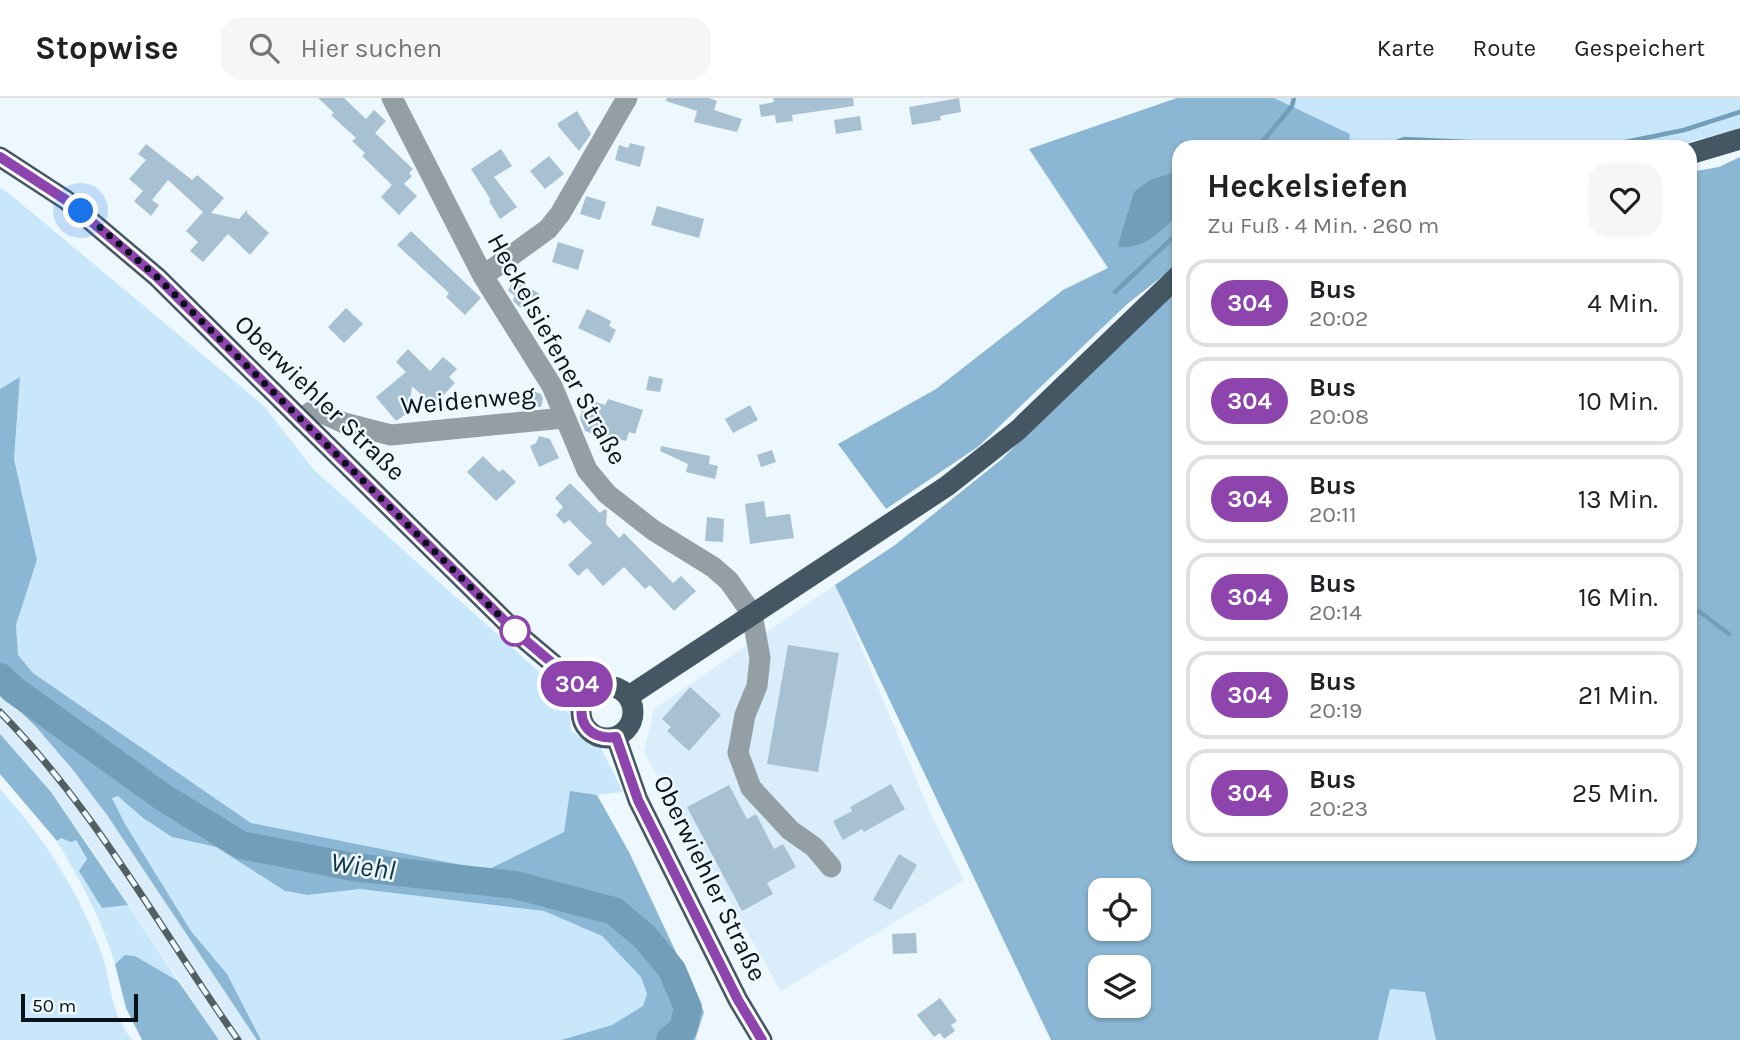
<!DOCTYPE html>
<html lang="de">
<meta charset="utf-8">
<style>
:root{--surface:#fff;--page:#f6f6f6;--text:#202124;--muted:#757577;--line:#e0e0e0}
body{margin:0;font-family:Karla,sans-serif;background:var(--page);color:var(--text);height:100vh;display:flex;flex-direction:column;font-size:26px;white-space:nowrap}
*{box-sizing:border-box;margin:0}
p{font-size:23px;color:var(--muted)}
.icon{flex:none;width:38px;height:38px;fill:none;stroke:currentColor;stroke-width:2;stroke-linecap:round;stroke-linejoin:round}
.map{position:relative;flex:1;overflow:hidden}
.details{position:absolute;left:1172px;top:42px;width:525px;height:721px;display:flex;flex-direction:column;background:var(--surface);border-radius:21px;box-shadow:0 2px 5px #0004}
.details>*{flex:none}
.badge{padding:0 14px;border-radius:23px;font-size:24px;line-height:46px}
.controls{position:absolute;left:1088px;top:780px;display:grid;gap:14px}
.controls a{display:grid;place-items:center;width:63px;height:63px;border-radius:14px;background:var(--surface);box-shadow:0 2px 5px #0004;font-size:35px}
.scale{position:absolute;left:21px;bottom:18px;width:117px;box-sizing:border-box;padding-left:7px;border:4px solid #081217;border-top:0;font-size:19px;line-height:24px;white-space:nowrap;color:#081217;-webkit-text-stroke:5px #ecf7fe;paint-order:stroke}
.you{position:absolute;width:35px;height:35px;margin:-18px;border:5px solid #fff;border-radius:50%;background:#1a73e8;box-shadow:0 0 0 10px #1a73e833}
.map>.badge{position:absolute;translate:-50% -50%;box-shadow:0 0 0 4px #fff}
.round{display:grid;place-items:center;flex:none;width:74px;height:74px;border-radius:21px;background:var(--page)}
.headline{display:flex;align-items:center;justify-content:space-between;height:119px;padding:0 35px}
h1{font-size:33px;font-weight:700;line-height:52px}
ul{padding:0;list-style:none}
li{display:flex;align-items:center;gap:21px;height:88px;margin:0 14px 10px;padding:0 21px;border:4px solid var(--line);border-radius:21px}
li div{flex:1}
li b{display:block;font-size:26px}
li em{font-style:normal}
li .badge{min-width:77px;font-weight:700;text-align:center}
header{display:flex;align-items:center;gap:42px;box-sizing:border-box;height:98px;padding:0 35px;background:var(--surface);border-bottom:2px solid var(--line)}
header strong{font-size:33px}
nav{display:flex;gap:38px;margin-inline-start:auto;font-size:24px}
.search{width:490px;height:63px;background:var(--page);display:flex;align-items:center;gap:18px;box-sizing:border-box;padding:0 24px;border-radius:21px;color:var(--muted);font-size:26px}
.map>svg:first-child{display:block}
.built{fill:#d9edfa}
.green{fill:#c9e7fb}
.forest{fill:#8bb7d4;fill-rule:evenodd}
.water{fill:#739eb9}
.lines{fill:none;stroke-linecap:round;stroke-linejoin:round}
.stream{stroke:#739eb9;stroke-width:4.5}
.river{stroke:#739eb9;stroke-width:28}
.building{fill:#a8c1d2}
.minor{stroke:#939ea5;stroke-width:21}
.major{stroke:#445763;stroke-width:21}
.rail-casing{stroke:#545f64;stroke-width:7}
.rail{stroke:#ecf7fe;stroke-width:4.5;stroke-dasharray:13;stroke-linecap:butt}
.line-casing{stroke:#fff;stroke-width:16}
.line{stroke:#8e44ad;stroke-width:10}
.walk{stroke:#081217;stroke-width:7;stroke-dasharray:0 12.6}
.stop-dot{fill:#fff;stroke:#8e44ad;stroke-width:3.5}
.labels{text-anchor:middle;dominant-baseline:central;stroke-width:5;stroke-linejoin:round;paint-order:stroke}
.street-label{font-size:26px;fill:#081217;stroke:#ecf7fe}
.water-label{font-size:28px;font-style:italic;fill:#0e3448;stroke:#ecf7fe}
</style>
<header>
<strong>Stopwise</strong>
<div class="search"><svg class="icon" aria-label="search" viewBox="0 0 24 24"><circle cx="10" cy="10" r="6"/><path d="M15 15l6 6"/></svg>Hier suchen</div>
<nav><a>Karte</a><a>Route</a><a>Gespeichert</a></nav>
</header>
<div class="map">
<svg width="1740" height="942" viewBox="0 0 1740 942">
<rect width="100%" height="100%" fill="#ecf7fe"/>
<path class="built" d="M 835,487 L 932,719 L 964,782 L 781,893 L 644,654 L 654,611 Z
M 0,593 L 37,630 L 73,672 L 107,717 L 257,942 L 219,942 L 85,742 L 51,694 L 0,636 Z"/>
<path class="green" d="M 1274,0 L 1740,0 L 1740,31 L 1669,49 L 1348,49 L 1349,36 Z
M 0,90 L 6,93 L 264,308 L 314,372 L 556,589 L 569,605 L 571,633 L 602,652 L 623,694 L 597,697 L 570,694 L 564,734 L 487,772 L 251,725 L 33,575 L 18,557 L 16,527 L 37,462 L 14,361 L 20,280 L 0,291 Z
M 0,691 C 43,738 77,791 100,851 C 113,885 107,909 132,942 L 0,942 Z
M 118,697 L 143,720 L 172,739 L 216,749 L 285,793 L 308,797 L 360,791 L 544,813 L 602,838 L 641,879 L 647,896 L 644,908 L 612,927 L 561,942 L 261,942 L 227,876 L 191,833 L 125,726 L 112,700 Z
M 61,740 L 76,741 L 87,762 L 102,810 L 128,807 L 178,883 L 135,858 L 125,857 L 115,866 C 102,822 80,782 57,743 Z
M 1389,891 L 1425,894 L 1436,942 L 1378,942 Z"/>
<path class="forest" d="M 1177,0 L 1274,0 L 1350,36 L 1348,49 L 1180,49 L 1179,165 L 1126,207 L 979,348 L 886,411 L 838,346 L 936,291 L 1063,192 L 1108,170 L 1029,51 Z
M 1740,59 L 1740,942 L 1436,942 L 1425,894 L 1390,891 L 1378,942 L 1051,942 L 835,487 L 895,447 L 1002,361 L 1179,180 L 1180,756 L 1690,756 L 1691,74 L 1719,69 ZM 1101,793 L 1139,793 L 1139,831 L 1101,831 ZM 1101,870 L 1139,870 L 1139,908 L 1101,908 Z
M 20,279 L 14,361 L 37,462 L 16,527 L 18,557 L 33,575 L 251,725 L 487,772 L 564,734 L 570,693 L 597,697 L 629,754 L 704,914 L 695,942 L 561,942 L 612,927 L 643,908 L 647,896 L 641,879 L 602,838 L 544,813 L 360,791 L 308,797 L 285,793 L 216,749 L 172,739 L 143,720 L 118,698 L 112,700 L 125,726 L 191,833 L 227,876 L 261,942 L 257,942 L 107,717 L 73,672 L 37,630 L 0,593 L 0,291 Z
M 0,636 L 51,694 L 128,807 L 102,810 L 79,773 L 87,761 L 76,742 L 71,744 L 61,740 L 57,743 L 0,676 Z
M 125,857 L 135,858 L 178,883 L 219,942 L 142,942 L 126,910 L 115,866 Z"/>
<path class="water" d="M 1172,75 L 1179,77 L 1179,115 C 1162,133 1144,152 1118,149 C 1122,130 1129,113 1134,94 L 1150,82 Z"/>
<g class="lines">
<path class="stream" d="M 1258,49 L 1292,8 L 1294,0
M 1383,49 L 1404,41 L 1573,49
M 1601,49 L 1684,32 L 1740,14
M 1115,194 L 1180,133
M 1690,512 L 1700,514 L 1729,536"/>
<path class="river" d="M 0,579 L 14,592 L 164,700 L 241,747 L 353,769 L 515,787 L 614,813 L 645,839 L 672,872 L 688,910 L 683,931 L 670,942"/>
</g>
<path class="building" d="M 318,0 L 344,0 L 366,21 L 374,12 L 386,23 L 375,35 L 413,71 L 409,75 L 412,78 L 404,86 L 417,98 L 399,117 L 381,99 L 392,87 L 362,58 L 365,55 L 352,43 L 356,40 L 331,17 L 334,15 Z
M 667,0 L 709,0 L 717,3 L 714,12 L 742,21 L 737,34 L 694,24 L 697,13 L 666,3 Z
M 773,0 L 853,0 L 854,8 L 792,17 L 793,23 L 776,25 L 775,17 L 761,19 L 759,7 L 774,4 Z
M 959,0 L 961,14 L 940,18 L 941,22 L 912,27 L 909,9 Z
M 577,13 L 591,36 L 579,53 L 558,28 L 558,25 Z
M 860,18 L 862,32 L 836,36 L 834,22 Z
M 630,45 L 645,49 L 640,69 L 615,62 L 619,47 L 628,50 Z
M 146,46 L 192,82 L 197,77 L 224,100 L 211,115 L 239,121 L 247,112 L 247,115 L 269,135 L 250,157 L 228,136 L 203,164 L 190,153 L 198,144 L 186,133 L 203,114 L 168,82 L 152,102 L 159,107 L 151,118 L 134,103 L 143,93 L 129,81 L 146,62 L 138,56 Z
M 501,51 L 512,68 L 494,79 L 517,109 L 500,121 L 489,103 L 491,102 L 471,71 Z
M 549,58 L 564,76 L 545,91 L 530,73 Z
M 586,98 L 606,104 L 600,122 L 580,116 Z
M 657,108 L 704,121 L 699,140 L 651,127 Z
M 411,133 L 481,200 L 465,217 L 446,199 L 449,195 L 397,147 Z
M 558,144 L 584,152 L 578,172 L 552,164 Z
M 514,181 L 540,196 L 529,214 L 517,207 L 513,202 L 515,198 L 508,193 Z
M 346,210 L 363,226 L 344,245 L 328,229 Z
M 587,211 L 611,223 L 609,228 L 616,232 L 610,245 L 578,230 Z
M 408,251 L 430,273 L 443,259 L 448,263 L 457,271 L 449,279 L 455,285 L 433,308 L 412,288 L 409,314 L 396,323 L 376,299 L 406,274 L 396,264 Z
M 649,278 L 663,281 L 660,294 L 646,292 Z
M 533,293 L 541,296 L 543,301 L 541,309 L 528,308 Z
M 608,301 L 643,312 L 635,336 L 629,334 L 626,343 L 597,334 L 596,337 L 585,333 L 580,320 L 582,313 L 592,316 L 596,304 L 605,307 Z
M 750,307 L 758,322 L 733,335 L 725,321 Z
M 539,338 L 550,341 L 559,360 L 539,369 L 530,348 L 536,345 Z
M 661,348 L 710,358 L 709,366 L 718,368 L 715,381 L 686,374 L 688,366 L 660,353 Z
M 772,352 L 776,364 L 761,369 L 757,357 Z
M 483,358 L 499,374 L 503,371 L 516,384 L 496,403 L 467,374 Z
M 570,385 L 600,415 L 605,411 L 607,413 L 606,426 L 619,440 L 624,435 L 673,485 L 681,478 L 696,493 L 674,513 L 650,487 L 645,491 L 624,469 L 603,488 L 587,470 L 578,478 L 568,467 L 592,445 L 569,422 L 564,426 L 556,417 L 563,409 L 555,400 Z
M 764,403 L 766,419 L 790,416 L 794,440 L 750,446 L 745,406 Z
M 707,419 L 724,421 L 723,444 L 705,443 Z
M 788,547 L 839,555 L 818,674 L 767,666 Z
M 690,589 L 721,617 L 689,653 L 667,633 L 671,629 L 662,621 Z
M 891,686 L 905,711 L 864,734 L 862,731 L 843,742 L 833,723 L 852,713 L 850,709 Z
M 729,687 L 747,721 L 756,716 L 774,751 L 783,746 L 796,769 L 767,785 L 773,796 L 742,813 L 687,709 Z
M 899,756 L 917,767 L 891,812 L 873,802 Z
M 916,835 L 917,855 L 893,856 L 892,836 Z
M 940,900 L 957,923 L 951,927 L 955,933 L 944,941 L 940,935 L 934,939 L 917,917 Z"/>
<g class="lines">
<path class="minor" d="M 392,0 L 483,178 L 552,288 L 587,372 L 607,396 L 653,432 L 713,469 L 729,483 L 752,516 L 760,560 L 757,588 L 745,617 L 738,655 L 751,690 L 790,732 L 814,749 L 831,769
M 483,178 L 548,131 L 560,116 L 627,0
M 301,322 L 311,314 L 320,314 L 344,325 L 391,337 L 564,320"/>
<path class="major" d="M 1690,56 L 1740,41
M 0,59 L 66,102 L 157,179 L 518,536 L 588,595
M581 614a26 26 0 1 1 52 0a26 26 0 1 1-52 0Z
M 629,598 L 947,388 L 1018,332 L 1180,176
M 616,639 L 638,702 L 738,902 L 762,942"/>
<defs>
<path id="rail" d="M 0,614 C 95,711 160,831 238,942"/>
</defs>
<use href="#rail" class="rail-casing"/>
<use href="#rail" class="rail"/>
</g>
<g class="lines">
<defs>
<path id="line" d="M 0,59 L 66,102 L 157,179 L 518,536 L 588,595 C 572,619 587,643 616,639 L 638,702 L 738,902 L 762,942"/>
</defs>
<use href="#line" class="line-casing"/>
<use href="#line" class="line"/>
<path class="walk" d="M 81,113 L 157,179 L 518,536 L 515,533"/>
</g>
<circle class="stop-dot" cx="515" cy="533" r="14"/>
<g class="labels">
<g class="street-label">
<text transform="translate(557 251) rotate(61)">Heckelsiefener Straße</text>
<text transform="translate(320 300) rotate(44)">Oberwiehler Straße</text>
<text transform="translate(468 302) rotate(-5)">Weidenweg</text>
<text transform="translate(710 780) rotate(64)">Oberwiehler Straße</text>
</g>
<g class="water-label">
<text transform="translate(363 768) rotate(8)">Wiehl</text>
</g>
</g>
</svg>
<div class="controls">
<a><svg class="icon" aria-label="locate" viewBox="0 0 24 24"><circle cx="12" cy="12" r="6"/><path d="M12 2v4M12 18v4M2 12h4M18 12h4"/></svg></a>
<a><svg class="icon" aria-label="layers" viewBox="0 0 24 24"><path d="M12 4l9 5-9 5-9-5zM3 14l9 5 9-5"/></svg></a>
</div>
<div class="scale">50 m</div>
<div class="you" style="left:81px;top:113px"></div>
<b class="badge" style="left:577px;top:586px;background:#8e44ad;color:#fff">304</b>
<section class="details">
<div class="headline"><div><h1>Heckelsiefen</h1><p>Zu Fuß · 4 Min. · 260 m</p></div><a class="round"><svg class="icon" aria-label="heart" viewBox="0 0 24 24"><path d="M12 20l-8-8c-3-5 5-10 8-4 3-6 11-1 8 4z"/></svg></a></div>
<ul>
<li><span class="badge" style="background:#8e44ad;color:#fff">304</span><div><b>Bus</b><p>20:02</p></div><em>4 Min.</em></li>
<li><span class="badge" style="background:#8e44ad;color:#fff">304</span><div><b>Bus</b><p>20:08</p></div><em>10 Min.</em></li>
<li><span class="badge" style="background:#8e44ad;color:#fff">304</span><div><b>Bus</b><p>20:11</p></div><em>13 Min.</em></li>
<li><span class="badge" style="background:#8e44ad;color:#fff">304</span><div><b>Bus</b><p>20:14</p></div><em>16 Min.</em></li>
<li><span class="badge" style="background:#8e44ad;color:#fff">304</span><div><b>Bus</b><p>20:19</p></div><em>21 Min.</em></li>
<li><span class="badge" style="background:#8e44ad;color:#fff">304</span><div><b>Bus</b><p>20:23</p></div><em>25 Min.</em></li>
</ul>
</section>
</div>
